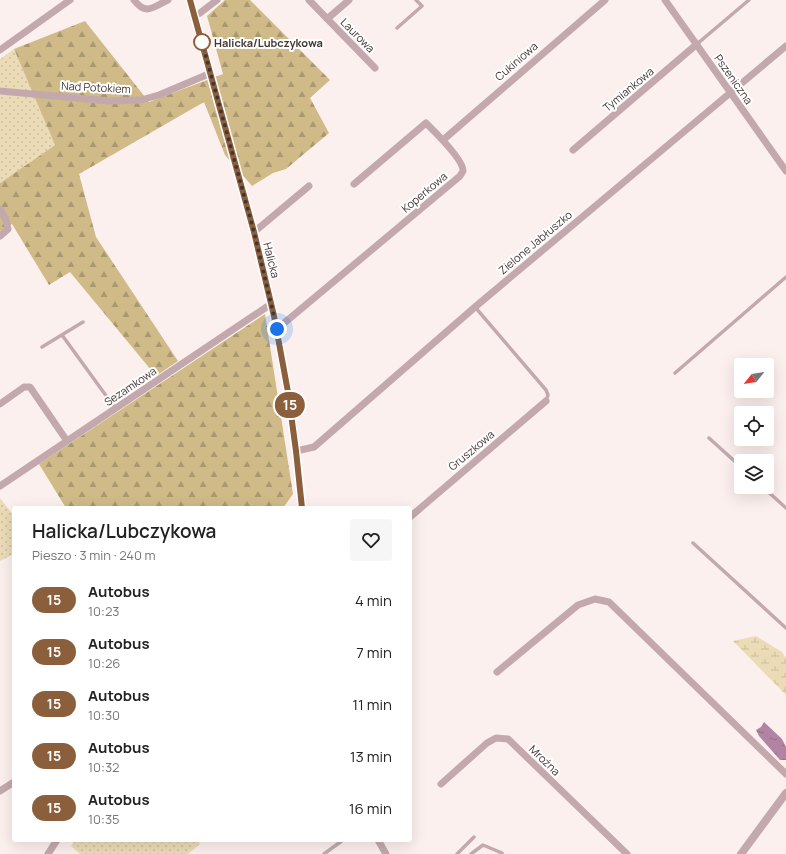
<!DOCTYPE html>
<html lang="pl">
<meta charset="utf-8">
<style>
:root{--surface:#fff;--page:#f6f6f6;--text:#222;--muted:#767676}
body{margin:0;font-family:Manrope,sans-serif;background:var(--page);color:var(--text);height:100vh;display:flex;flex-direction:column;font-size:15px;white-space:nowrap}
*{box-sizing:border-box;margin:0}
p{font-size:13px;color:var(--muted)}
.icon{flex:none;width:22px;height:22px;fill:none;stroke:currentColor;stroke-width:2;stroke-linecap:round;stroke-linejoin:round}
.map{position:relative;flex:1;overflow:hidden}
.drawer{position:absolute;left:12px;top:506px;width:400px;height:336px;display:flex;flex-direction:column;background:var(--surface);border-radius:4px;box-shadow:0 4px 16px #0002}
.drawer>*{flex:none}
.badge{padding:0 8px;border-radius:13px;font-size:14px;line-height:26px}
.needle{width:26px;rotate:240deg}
.buttons{position:absolute;left:734px;top:358px;display:grid;gap:8px}
.buttons a{display:grid;place-items:center;width:40px;height:40px;border-radius:4px;background:var(--surface);box-shadow:0 4px 16px #0002;font-size:20px}
.you{position:absolute;width:20px;height:20px;margin:-10px;border:3px solid #fff;border-radius:50%;background:#1a73e8;box-shadow:0 0 0 6px #1a73e833}
.map>.badge{position:absolute;translate:-50% -50%;box-shadow:0 0 0 2px #fff}
.round{display:grid;place-items:center;flex:none;width:42px;height:42px;border-radius:4px;background:var(--page)}
.head{display:flex;align-items:center;justify-content:space-between;height:68px;padding:0 20px}
h1{font-size:19px;font-weight:600;line-height:30px}
ul{padding:0;list-style:none}
li{display:flex;align-items:center;gap:12px;height:52px;padding:0 20px}
li div{flex:1}
li b{display:block;font-size:15px}
li em{font-style:normal}
li .badge{min-width:44px;font-weight:700;text-align:center}
.map>svg:first-child{display:block}
.grass{fill:url(#grass-dots)}
.forest{fill:url(#forest-firs)}
.wetland{fill:url(#wetland-marsh)}
.water{fill:url(#water-ripples)}
.lines{fill:none;stroke-linecap:round;stroke-linejoin:round}
.service{stroke:#c3a9ae;stroke-width:3.5}
.minor{stroke:#c3a9ae;stroke-width:7}
.tertiary{stroke:#c3a9ae;stroke-width:8}
.line-casing{stroke:#fff;stroke-width:9}
.line{stroke:#8b5e3c;stroke-width:6}
.walk{stroke:#423633;stroke-width:4;stroke-dasharray:0 7.2}
.stop-dot{fill:#fff;stroke:#8b5e3c;stroke-width:2}
.labels{text-anchor:middle;dominant-baseline:central;stroke-width:4;stroke-linejoin:round;paint-order:stroke}
.street-label{font-size:11px;fill:#423633;stroke:#fff}
.stop-label{font-size:11px;font-weight:bold;fill:#423633;stroke:#fff;text-anchor:start}
</style>
<div class="map">
<svg width="786" height="854" viewBox="0 0 786 854">
<defs>
<pattern id="grass-dots" width="8" height="8" patternUnits="userSpaceOnUse"><rect width="8" height="8" fill="#ebdbb7"/><path d="M2 2h.1M6 6h.1" fill="none" stroke="#cbbd9e" stroke-width="1.8" stroke-linecap="round"/></pattern>
<pattern id="forest-firs" width="22" height="20" patternUnits="userSpaceOnUse"><rect width="22" height="20" fill="#d0ba88"/><path d="M5 1l3.5 6h-7zM16 11l3.5 6h-7z" fill="#aa9870"/></pattern>
<pattern id="wetland-marsh" width="20" height="14" patternUnits="userSpaceOnUse"><rect width="20" height="14" fill="#ebdbb7"/><path d="M1 5h8M5 5V1M11 12h8M15 12V8" fill="none" stroke="#cbbd9e"/></pattern>
<pattern id="water-ripples" width="26" height="14" patternUnits="userSpaceOnUse"><rect width="26" height="14" fill="#b184a4"/><path d="M2 4q2-2 4 0t4 0M15 11q2-2 4 0t4 0" fill="none" stroke="#926d86"/></pattern>
</defs>
<rect width="100%" height="100%" fill="#fcf0ee"/>
<path class="grass" d="M 14,49 L 55,145 L 0,183 L 0,59 Z
M 0,498 L 14,516 L 14,554 L 0,561 Z
M 75,840 L 197,840 L 200,844 L 188,854 L 80,854 L 71,846 Z"/>
<path class="forest" d="M 225,0 L 250,0 L 330,80 L 310,98 L 329,133 L 286,169 L 273,173 L 252,186 L 225,155 L 204,102 L 79,174 L 96,237 L 178,361 L 156,376 L 70,272 L 49,285 L 12,224 L 0,231 L 0,183 L 55,145 L 14,49 L 85,21 L 149,102 L 223,74 L 207,16 Z
M 265,314 L 293,494 L 283,508 L 66,508 L 39,464 Z"/>
<path class="wetland" d="M 756,636 L 782,652 L 786,658 L 786,695 L 733,641 Z"/>
<path class="water" d="M 764,722 L 782,739 L 786,747 L 786,760 L 780,760 L 759,736 L 756,730 L 761,727 Z"/>
<g class="lines">
<path class="service" d="M 397,28 L 422,6 L 416,0
M 697,44 L 749,0
M 475,307 L 546,390 L 548,395 L 546,401
M 62,335 L 115,408
M 42,347 L 83,322
M 675,373 L 786,277
M 709,438 L 741,467
M 763,487 L 786,508
M 693,543 L 786,628
M 324,854 L 343,840
M 457,854 L 474,837
M 471,854 L 483,845 L 502,853"/>
<path class="minor" d="M 134,0 C 146,16 153,7 168,0
M 190,0 L 254,232 L 271,304 L 288,392 L 296,451 L 302,508
M 309,0 L 375,68
M 665,0 L 786,171
M 195,16 L 200,13 L 217,0
M 327,19 L 349,0
M 0,50 L 70,0
M 0,91 L 109,101 L 141,100 L 159,95 L 211,73
M 443,140 L 605,0
M 573,150 L 697,44
M 0,209 L 6,220 L 8,229 L 0,236
M 254,232 L 309,186
M 277,329 L 460,176 C 461,174 462,173 463,171 C 464,160 434,131 426,123 L 354,184
M 0,404 L 24,387 L 30,387 L 67,441
M 296,451 L 314,447 L 475,307 L 786,46
M 0,486 L 271,304
M 410,517 L 546,401
M 497,672 L 578,605 L 595,599 L 609,602 L 786,774
M 441,784 L 487,743 L 496,738 L 508,739 L 627,854
M 0,791 L 14,782
M 378,840 L 386,854
M 48,854 L 57,840"/>
<path class="tertiary" d="M 741,854 L 786,793"/>
</g>
<g class="lines">
<defs>
<path id="line" d="M 190,0 L 254,232 L 274,316 L 288,392 L 296,451 L 302,508"/>
</defs>
<use href="#line" class="line-casing"/>
<use href="#line" class="line"/>
<path class="walk" d="M 202,42 L 254,232 L 277,329"/>
</g>
<circle class="stop-dot" cx="202" cy="42" r="8"/>
<g class="labels">
<g class="street-label">
<text transform="translate(358 35) rotate(45)">Laurowa</text>
<text transform="translate(516 61) rotate(-41)">Cukiniowa</text>
<text transform="translate(734 79) rotate(55)">Pszeniczna</text>
<text transform="translate(96 87) rotate(3)">Nad Potokiem</text>
<text transform="translate(628 89) rotate(-40)">Tymiankowa</text>
<text transform="translate(424 192) rotate(-40)">Koperkowa</text>
<text transform="translate(535 242) rotate(-40)">Zielone Jabłuszko</text>
<text transform="translate(272 260) rotate(76)">Halicka</text>
<text transform="translate(130 386) rotate(-34)">Sezamkowa</text>
<text transform="translate(471 450) rotate(-40)">Gruszkowa</text>
<text transform="translate(545 760) rotate(44)">Mroźna</text>
</g>
<g class="stop-label">
<text x="214" y="42">Halicka/Lubczykowa</text>
</g>
</g>
</svg>
<div class="buttons">
<a><svg class="needle" viewBox="-14 -14 28 28"><path d="M0-13l5 13h-10z" fill="#e53935"/><path d="M0 13l5-13h-10z" fill="#767676"/></svg></a>
<a><svg class="icon" aria-label="locate" viewBox="0 0 24 24"><circle cx="12" cy="12" r="6"/><path d="M12 2v4M12 18v4M2 12h4M18 12h4"/></svg></a>
<a><svg class="icon" aria-label="layers" viewBox="0 0 24 24"><path d="M12 4l9 5-9 5-9-5zM3 14l9 5 9-5"/></svg></a>
</div>
<div class="you" style="left:277px;top:329px"></div>
<b class="badge" style="left:290px;top:405px;background:#8b5e3c;color:#fff">15</b>
<section class="drawer">
<div class="head"><div><h1>Halicka/Lubczykowa</h1><p>Pieszo · 3 min · 240 m</p></div><a class="round"><svg class="icon" aria-label="heart" viewBox="0 0 24 24"><path d="M12 20l-8-8c-3-5 5-10 8-4 3-6 11-1 8 4z"/></svg></a></div>
<ul>
<li><span class="badge" style="background:#8b5e3c;color:#fff">15</span><div><b>Autobus</b><p>10:23</p></div><em>4 min</em></li>
<li><span class="badge" style="background:#8b5e3c;color:#fff">15</span><div><b>Autobus</b><p>10:26</p></div><em>7 min</em></li>
<li><span class="badge" style="background:#8b5e3c;color:#fff">15</span><div><b>Autobus</b><p>10:30</p></div><em>11 min</em></li>
<li><span class="badge" style="background:#8b5e3c;color:#fff">15</span><div><b>Autobus</b><p>10:32</p></div><em>13 min</em></li>
<li><span class="badge" style="background:#8b5e3c;color:#fff">15</span><div><b>Autobus</b><p>10:35</p></div><em>16 min</em></li>
</ul>
</section>
</div>
